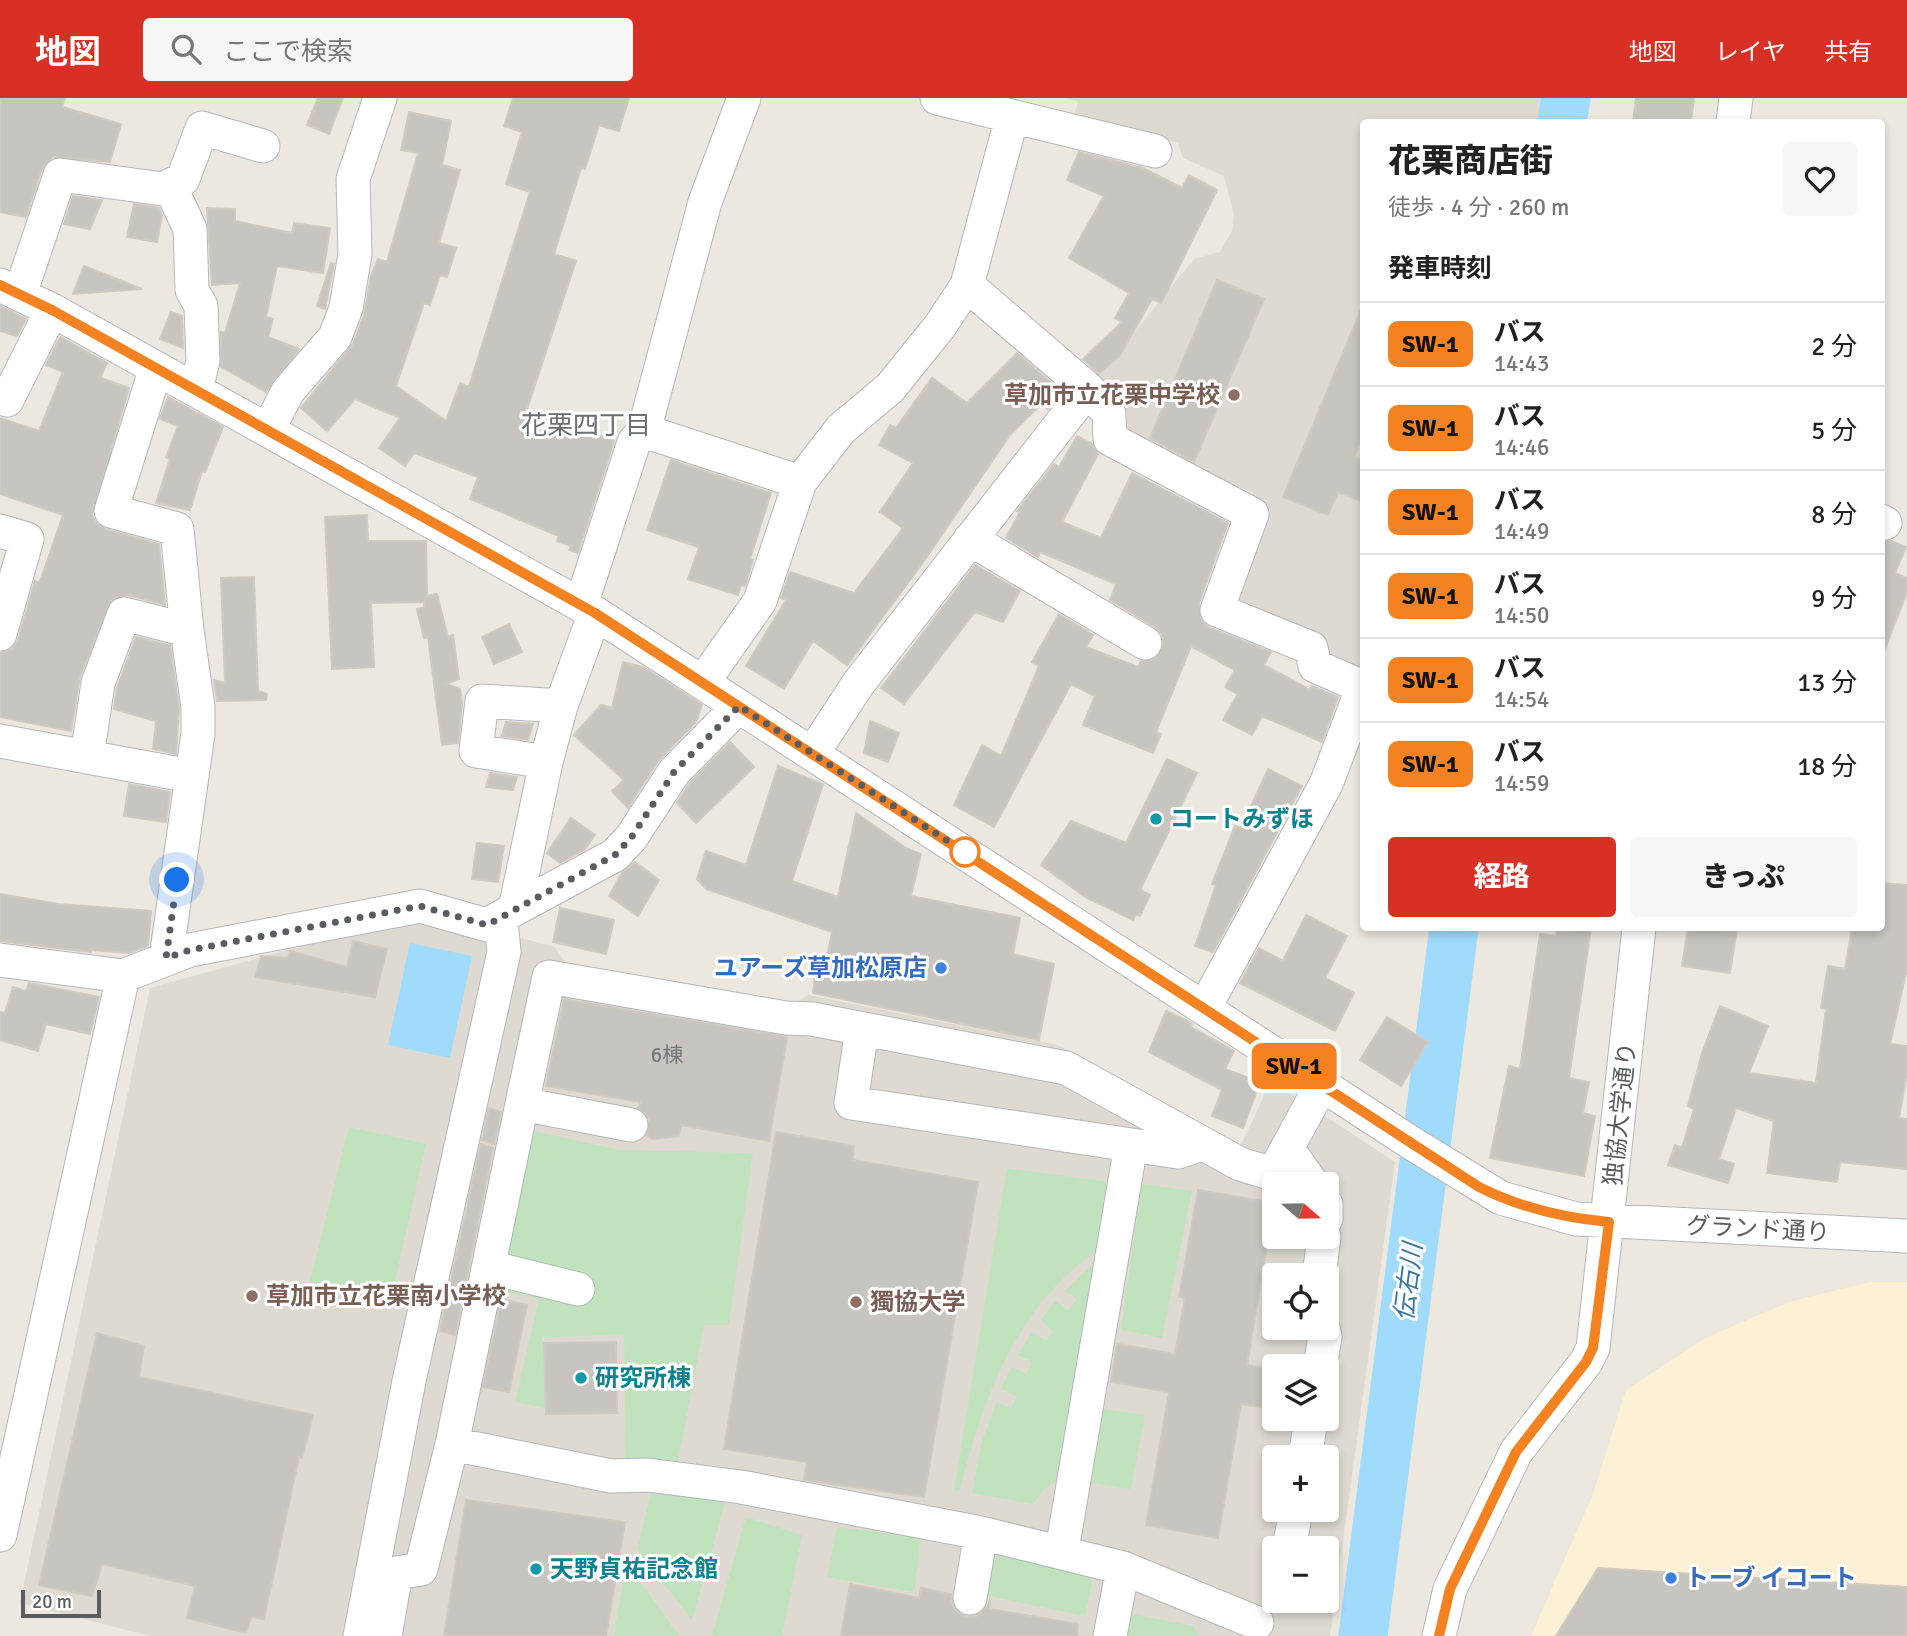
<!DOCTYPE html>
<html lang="ja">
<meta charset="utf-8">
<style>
:root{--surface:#fff;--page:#f6f6f6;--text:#222;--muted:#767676;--line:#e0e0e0;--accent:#d93025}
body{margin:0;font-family:Signika,"Noto Sans JP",sans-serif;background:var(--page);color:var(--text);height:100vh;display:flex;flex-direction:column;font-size:26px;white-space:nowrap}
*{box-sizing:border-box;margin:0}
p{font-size:23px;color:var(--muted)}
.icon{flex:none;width:38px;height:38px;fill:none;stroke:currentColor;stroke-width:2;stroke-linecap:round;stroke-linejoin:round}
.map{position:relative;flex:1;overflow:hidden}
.details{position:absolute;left:1360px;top:21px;width:525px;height:812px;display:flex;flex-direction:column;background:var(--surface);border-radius:7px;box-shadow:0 4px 10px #0003}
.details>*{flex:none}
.badge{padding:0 14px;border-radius:10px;font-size:24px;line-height:46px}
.needle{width:46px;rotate:110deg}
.buttons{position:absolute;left:1262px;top:1074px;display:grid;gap:14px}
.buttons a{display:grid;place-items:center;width:77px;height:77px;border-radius:7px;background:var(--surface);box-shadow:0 4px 10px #0003;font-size:35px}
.scale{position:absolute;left:21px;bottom:18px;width:80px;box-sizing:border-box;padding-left:7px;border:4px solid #595d61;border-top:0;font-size:19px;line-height:24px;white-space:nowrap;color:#595d61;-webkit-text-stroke:5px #fff;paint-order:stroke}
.you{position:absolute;width:35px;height:35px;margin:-18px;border:5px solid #fff;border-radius:50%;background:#1a73e8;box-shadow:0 0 0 10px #1a73e833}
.map>.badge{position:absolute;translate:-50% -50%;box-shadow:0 0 0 4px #fff}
h2{padding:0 28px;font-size:26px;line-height:63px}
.round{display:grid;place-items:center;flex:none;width:74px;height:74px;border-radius:7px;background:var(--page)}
.headline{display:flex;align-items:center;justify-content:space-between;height:119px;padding:0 28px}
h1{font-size:33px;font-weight:800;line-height:52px}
.primary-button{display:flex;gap:14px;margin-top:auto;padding:14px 28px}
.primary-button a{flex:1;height:80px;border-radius:7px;background:var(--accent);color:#fff;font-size:28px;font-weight:800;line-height:80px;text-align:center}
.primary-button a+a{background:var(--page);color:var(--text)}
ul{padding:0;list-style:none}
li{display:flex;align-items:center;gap:21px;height:84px;padding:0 28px;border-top:2px solid var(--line)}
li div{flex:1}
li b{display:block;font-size:26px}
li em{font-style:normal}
li .badge{min-width:77px;font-weight:700;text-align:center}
header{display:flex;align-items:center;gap:42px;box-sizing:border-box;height:98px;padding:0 35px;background:var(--accent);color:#fff}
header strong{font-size:33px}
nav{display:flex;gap:38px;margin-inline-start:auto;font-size:24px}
.search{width:490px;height:63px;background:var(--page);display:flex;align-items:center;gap:18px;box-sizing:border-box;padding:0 24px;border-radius:7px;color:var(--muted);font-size:26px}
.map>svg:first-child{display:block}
.commercial{fill:#fcf0d5}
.education{fill:#dedad1;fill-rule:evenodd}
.green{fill:#c0e3bd}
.water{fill:#a0dbfc}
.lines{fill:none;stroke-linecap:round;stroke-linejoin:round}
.river{stroke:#a0dbfc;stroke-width:49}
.building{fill:#c8c5c0;stroke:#d0c9bf;stroke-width:2}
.minor-casing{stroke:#b3b7bb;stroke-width:35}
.minor{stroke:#fff;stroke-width:33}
.line-casing{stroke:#fff;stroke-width:16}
.line{stroke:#f58220;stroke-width:10}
.walk{stroke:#595d61;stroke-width:7;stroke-dasharray:0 12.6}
.education-dot{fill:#8d6e63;stroke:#fff;stroke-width:2.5}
.culture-dot{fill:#0f9aa8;stroke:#fff;stroke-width:2.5}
.stop-dot{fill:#fff;stroke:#f58220;stroke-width:3.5}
.shop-dot{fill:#3f7fe0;stroke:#fff;stroke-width:2.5}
.labels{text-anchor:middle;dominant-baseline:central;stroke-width:6;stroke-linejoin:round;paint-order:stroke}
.number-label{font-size:21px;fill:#757779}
.education-label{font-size:24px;font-weight:bold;fill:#785e54;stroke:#fff;text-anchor:start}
.culture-label{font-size:24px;font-weight:bold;fill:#0d838f;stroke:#fff;text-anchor:start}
.shop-label{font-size:24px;font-weight:bold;fill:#366cbe;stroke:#fff;text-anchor:end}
.street-label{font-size:24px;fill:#595d61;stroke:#fff}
.neighbourhood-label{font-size:26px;fill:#6a6f73;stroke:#fff}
.water-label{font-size:26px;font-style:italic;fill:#3d77a3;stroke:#fff}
</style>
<header>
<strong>地図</strong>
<div class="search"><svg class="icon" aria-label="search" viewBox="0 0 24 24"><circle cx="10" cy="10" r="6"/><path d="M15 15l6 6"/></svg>ここで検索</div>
<nav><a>地図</a><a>レイヤ</a><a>共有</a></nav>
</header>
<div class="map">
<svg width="1907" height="1538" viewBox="0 0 1907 1538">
<rect width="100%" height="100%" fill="#ece8e0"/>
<path class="commercial" d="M 1870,1184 L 1907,1184 L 1907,1538 L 1531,1538 L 1593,1396 L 1626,1292 L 1703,1241 L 1789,1204 Z"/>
<path class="education" d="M 1066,0 L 1548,0 L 1544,24 L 1363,24 L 1363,580 L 1229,499 L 1253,407 L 1253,394 L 1220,382 L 1118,328 L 1092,286 L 1194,161 L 1220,154 L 1232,133 L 1234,117 L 1224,78 L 1183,60 L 1178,45 L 1074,17 L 1078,4 Z
M 407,819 L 484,840 L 495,851 L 343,1538 L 150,1538 L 20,1505 L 150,890 Z
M 517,839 L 555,849 L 568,869 L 793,906 L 808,897 L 1058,947 L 1241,1047 L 1271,983 L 1395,1064 L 1330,1538 L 363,1538 ZM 1274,1087 L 1326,1087 L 1326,1139 L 1274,1139 ZM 1274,1178 L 1326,1178 L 1326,1230 L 1274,1230 ZM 1274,1269 L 1326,1269 L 1326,1321 L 1274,1321 ZM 1274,1360 L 1326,1360 L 1326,1412 L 1274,1412 ZM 1274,1451 L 1326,1451 L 1326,1503 L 1274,1503 Z"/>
<path class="green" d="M 349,1029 L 426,1046 L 390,1205 L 310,1184 Z
M 528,1032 L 620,1052 L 753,1055 L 729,1227 L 704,1227 L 677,1369 L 626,1362 L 624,1236 L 542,1240 L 549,1311 L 515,1304 L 539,1201 L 498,1192 Z
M 1007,1070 L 1109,1084 L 1099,1152 C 1017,1205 982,1302 960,1393 L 954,1392 Z
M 1142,1086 L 1192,1093 L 1162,1240 L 1121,1232 Z
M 1096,1163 L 1058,1382 L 1043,1392 L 1033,1406 L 972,1395 L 982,1343 L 997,1304 L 1010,1310 L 1017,1299 L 1001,1291 L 1012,1269 L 1026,1276 L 1032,1264 L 1018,1257 L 1032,1234 L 1046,1243 L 1053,1233 L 1041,1222 L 1055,1202 L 1068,1213 L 1077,1201 L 1065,1193 Z
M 1103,1311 L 1145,1317 L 1131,1391 L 1087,1384 Z
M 654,1385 L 725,1405 L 692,1522 L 637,1451 Z
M 746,1419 L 802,1437 L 782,1538 L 712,1538 Z
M 837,1429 L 921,1439 L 914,1494 L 827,1479 Z
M 985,1456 L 1085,1474 L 1092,1484 L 1085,1518 L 979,1496 Z
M 626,1464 L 679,1538 L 614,1538 Z
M 1131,1516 L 1194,1528 L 1198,1538 L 1127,1538 Z"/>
<path class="water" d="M 410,845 L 472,858 L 450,960 L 388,947 Z"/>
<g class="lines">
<path class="river" d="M 1562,24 L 1566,0
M 1363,1538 L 1454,830"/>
</g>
<path class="building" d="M 0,0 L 65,0 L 62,9 L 121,26 L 110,64 L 53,59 L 42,71 L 26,119 L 0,114 Z
M 318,0 L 343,0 L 329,36 L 307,27 Z
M 513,0 L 629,0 L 619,33 L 599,27 L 585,71 L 581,70 L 554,156 L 576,163 L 527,311 L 614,343 L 578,455 L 569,452 L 571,448 L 557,443 L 559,438 L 470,401 L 478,379 L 414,355 L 405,368 L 379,350 L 400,320 L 355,301 L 327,333 L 301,310 L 353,246 L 364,217 L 371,178 L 378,161 L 387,164 L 418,55 L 401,52 L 409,14 L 451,23 L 442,67 L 460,72 L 439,145 L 456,150 L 447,179 L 440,177 L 430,207 L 424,205 L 396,288 L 446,323 L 460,285 L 469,289 L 530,94 L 506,86 L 522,34 L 504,28 Z
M 1636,0 L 1694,0 L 1691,24 L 1633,24 Z
M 1079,54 L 1143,70 L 1182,90 L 1189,77 L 1217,92 L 1161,205 L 1152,201 L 1120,257 L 1099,276 L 1083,261 L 1122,224 L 1115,220 L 1129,195 L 1069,160 L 1104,98 L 1067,82 Z
M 73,98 L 102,102 L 90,131 L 64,126 Z
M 134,106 L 159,110 L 162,117 L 157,144 L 127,139 Z
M 207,110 L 235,111 L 235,123 L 292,135 L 294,125 L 330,130 L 323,175 L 277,168 L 266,219 L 273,221 L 268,239 L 299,251 L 266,294 L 221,269 L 221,234 L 225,235 L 240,185 L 212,187 Z
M 331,165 L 334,166 L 325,211 L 317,208 Z
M 84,168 L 142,191 L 73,196 Z
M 1217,182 L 1264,201 L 1194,364 L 1150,340 Z
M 1363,207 L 1363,337 L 1354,359 L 1363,363 L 1363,404 L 1338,394 L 1328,417 L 1283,399 Z
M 0,208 L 26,221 L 17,238 L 0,233 Z
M 171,214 L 182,218 L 183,250 L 160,241 Z
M 60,239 L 107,265 L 100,280 L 129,290 L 92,417 L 97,426 L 105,431 L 159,446 L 165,507 L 128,497 L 111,502 L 80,578 L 71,633 L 0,619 L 0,555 L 13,550 L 18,542 L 35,483 L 39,485 L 42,478 L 63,417 L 0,396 L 0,320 L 39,333 L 63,274 L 46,267 Z
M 1017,255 L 1062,294 L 1048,311 L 1041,306 L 1010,337 L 922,466 L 847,567 L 813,543 L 784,591 L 746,568 L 786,502 L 781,500 L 790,474 L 854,495 L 903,430 L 880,414 L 913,365 L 879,347 L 890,327 L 896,330 L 932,280 L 967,305 Z
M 168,299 L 223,329 L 205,374 L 202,373 L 190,412 L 156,405 L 170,361 L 166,359 L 178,328 L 160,321 Z
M 1077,338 L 1092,346 L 1098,356 L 1062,424 L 1101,440 L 1132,375 L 1228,425 L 1199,505 L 1202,523 L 1210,530 L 1271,554 L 1264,567 L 1310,592 L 1312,588 L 1338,599 L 1322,644 L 1262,618 L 1252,637 L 1223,622 L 1238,596 L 1225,589 L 1235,572 L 1191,548 L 1156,634 L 1161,636 L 1153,655 L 1083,627 L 1095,598 L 1071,586 L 994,729 L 954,707 L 982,647 L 1001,658 L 1039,568 L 1032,564 L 1059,516 L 1093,537 L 1086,549 L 1138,569 L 1141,563 L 1155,561 L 1164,546 L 1162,536 L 1155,529 L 1110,502 L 1116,486 L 1040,454 L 1038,459 L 1006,440 L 1020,414 L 1017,413 L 1054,366 L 1059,369 Z
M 671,362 L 771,395 L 750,461 L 753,462 L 745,488 L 741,487 L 738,497 L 688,481 L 699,449 L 647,432 Z
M 367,417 L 368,443 L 426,443 L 427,498 L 437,496 L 448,539 L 453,537 L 459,581 L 446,586 L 460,591 L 462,607 L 458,645 L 442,647 L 428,539 L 424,540 L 417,511 L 424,509 L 424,504 L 371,505 L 374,569 L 332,571 L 325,419 Z
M 1881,443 L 1891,443 L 1906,449 L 1895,475 L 1907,480 L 1907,494 L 1883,556 Z
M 975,467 L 1020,493 L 1003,524 L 975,514 L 904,606 L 881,590 Z
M 254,479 L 258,593 L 267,596 L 266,602 L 217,603 L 214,582 L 225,585 L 221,480 Z
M 509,526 L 522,554 L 494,566 L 482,539 Z
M 136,539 L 170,547 L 179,610 L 176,656 L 153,651 L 156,623 L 114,611 L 117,590 Z
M 623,564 L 643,569 L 702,607 L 696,624 L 658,663 L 628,710 L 612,693 L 624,682 L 574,637 L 601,607 L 612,610 Z
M 870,623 L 899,635 L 888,664 L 864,655 Z
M 506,624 L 533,626 L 528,642 L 502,638 Z
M 730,644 L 754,669 L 696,725 L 677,705 L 689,686 Z
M 1167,661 L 1197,675 L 1140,792 L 1150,797 L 1140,818 L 1136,816 L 1133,822 L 1085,799 L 1041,767 L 1071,723 L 1126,745 Z
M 778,668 L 823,686 L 792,783 L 838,799 L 856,715 L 906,750 L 921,756 L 911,798 L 1020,820 L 1013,856 L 1054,866 L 1039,942 L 813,895 L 816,868 L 825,869 L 832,834 L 706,791 L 697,781 L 706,753 L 746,767 Z
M 1268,671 L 1302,688 L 1213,854 L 1195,848 L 1216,787 L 1212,786 L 1235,728 L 1241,730 Z
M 490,675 L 517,679 L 513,692 L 486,689 Z
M 129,686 L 170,694 L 166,724 L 124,718 Z
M 571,720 L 595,737 L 585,751 L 560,765 L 547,755 Z
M 477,745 L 504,748 L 498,784 L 472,781 Z
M 635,764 L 659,782 L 638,818 L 609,798 L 622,775 Z
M 1881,785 L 1907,787 L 1907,871 L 1890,946 L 1907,948 L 1907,974 L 1899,1020 L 1907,1021 L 1907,1071 L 1840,1064 L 1837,1084 L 1767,1075 L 1774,1023 L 1736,1010 L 1719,1061 L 1734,1066 L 1728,1085 L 1668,1067 L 1675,1047 L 1682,1050 L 1694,1011 L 1688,1008 L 1702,955 L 1720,908 L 1768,928 L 1749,975 L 1816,985 L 1826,911 L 1821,910 L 1828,868 L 1845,871 L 1852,830 L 1881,830 Z
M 0,796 L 58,806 L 151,813 L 148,848 L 130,855 L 91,852 L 91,854 L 0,843 Z
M 560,810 L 614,822 L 606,856 L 553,844 Z
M 1306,817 L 1347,838 L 1325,880 L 1354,895 L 1335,933 L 1240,885 L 1259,850 L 1283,863 Z
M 1557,830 L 1591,830 L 1569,980 L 1589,984 L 1583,1015 L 1595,1018 L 1584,1078 L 1490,1060 L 1509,968 L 1520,971 L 1540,836 L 1556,838 Z
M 1688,830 L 1737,830 L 1730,875 L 1682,868 Z
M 353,843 L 387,851 L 375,899 L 255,879 L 261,858 L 288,860 L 290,853 L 347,869 Z
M 29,885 L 99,899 L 90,936 L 46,926 L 38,953 L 0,942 L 0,914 L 5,915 L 13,889 L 26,893 Z
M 564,901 L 787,939 L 769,1043 L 681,1027 L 679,1038 L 653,1041 L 647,1038 L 649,1021 L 638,1010 L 641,1004 L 546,988 Z
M 1166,913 L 1188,923 L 1192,926 L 1191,929 L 1234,953 L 1225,971 L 1260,984 L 1243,1030 L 1212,1018 L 1222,992 L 1149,954 Z
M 1387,919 L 1428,944 L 1401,988 L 1360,962 Z
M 489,1010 L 501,1014 L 494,1046 L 482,1042 Z
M 776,1034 L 854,1048 L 853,1062 L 978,1084 L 924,1399 L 804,1382 L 807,1364 L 724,1351 Z
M 481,1046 L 493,1050 L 455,1237 L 440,1233 Z
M 1198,1092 L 1274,1105 L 1247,1267 L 1274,1272 L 1274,1311 L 1241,1306 L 1218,1440 L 1146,1427 L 1169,1294 L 1111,1284 L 1117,1246 L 1175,1256 L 1185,1200 L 1179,1199 Z
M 501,1201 L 527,1207 L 509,1294 L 483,1289 Z
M 97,1235 L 144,1248 L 139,1279 L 313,1317 L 302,1360 L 299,1359 L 264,1521 L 251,1519 L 246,1535 L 187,1520 L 195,1488 L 102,1466 L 92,1498 L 39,1487 Z
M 616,1244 L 617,1315 L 546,1316 L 544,1245 Z
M 466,1402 L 625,1424 L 606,1538 L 444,1538 Z
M 1598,1470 L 1907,1489 L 1907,1538 L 1556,1538 Z
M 850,1486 L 919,1500 L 921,1490 L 951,1496 L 952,1506 L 957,1514 L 967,1519 L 977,1518 L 990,1504 L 989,1511 L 1078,1526 L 1077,1538 L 841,1538 Z"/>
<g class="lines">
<defs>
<path id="minor" d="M 937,0 L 1155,53
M 1733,24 L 1736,0
M 170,88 L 190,131 L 192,192 L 201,208 L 203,263 L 196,292
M 0,187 L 52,212 L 595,515 L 1413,1046 L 1501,1100 L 1576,1121 L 1907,1138
M 967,187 L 1088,291
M 20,196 L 60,77 L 163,91 L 183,81 L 202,30 L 263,48
M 156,270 L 111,413 L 177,431 L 187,532 L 198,609 L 198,636 L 166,860
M 7,302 L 52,212
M 268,332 L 288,293 L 335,239 L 346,210 L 355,156 L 353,81 L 380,0
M 644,333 L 800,384
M 1881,423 L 1885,425
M 0,433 L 27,441 L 0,536
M 970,441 L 1145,545
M 581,507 L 634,344 L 644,333 L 705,104 L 744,0
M 703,584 L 760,503 L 800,384 L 841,331 L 890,290 L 940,228 L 967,187 L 1012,19
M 0,643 L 191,678
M 813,655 L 858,586 L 1088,291 L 1109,316 L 1110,341 L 1252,416 L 1217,512 L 1311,550 L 1315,568 L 1363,589
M 87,659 L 98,585 L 124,516 L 187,532
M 546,664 L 476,653 L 482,603 L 561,608
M 515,811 L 615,757 L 631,740 L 674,674 L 739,608
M 0,862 L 123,878
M 1205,909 L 1326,686 L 1363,589
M 862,931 L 851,1005 L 1178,1054 L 1202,1046
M 522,1006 L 549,879 L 786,920 L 812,921 L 1066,970 L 1240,1066 L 1273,1076 L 1322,986
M 1287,1050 L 1313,1087
M 1326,1106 L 1326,1121
M 489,1169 L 578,1191
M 1319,1178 L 1324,1139
M 1320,1269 L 1325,1239 L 1323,1230
M 452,1346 L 611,1378 L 648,1377 L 741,1389 L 981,1435 L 1123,1470
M 1305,1360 L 1311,1321
M 0,1437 L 123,878 L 190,852 L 420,808 L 487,827 L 515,811 L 546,664 L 561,608 L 595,515
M 1289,1451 L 1296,1412
M 1062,1452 L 1131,1047
M 970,1500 L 981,1435
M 360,1538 L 409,1283 L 504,854 L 501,822
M 385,1538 L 396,1475 L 421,1471 L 452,1346 L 522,1006 L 631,1027
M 1110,1538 L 1123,1470 L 1257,1525
M 1439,1538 L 1450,1491 L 1516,1354 L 1586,1264 L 1593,1250 L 1639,830"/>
</defs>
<use href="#minor" class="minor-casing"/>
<use href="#minor" class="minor"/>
</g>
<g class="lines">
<defs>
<path id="line" d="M 0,187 L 52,212 L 595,515 L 1479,1089 C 1521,1110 1563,1120 1609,1124 L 1593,1250 L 1586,1264 L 1516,1354 L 1450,1491 L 1439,1538"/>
</defs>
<use href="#line" class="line-casing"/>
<use href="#line" class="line"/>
<path class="walk" d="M 177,782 L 166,860 L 190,852 L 420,808 L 487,827 L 615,757 L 631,740 L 674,674 L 739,608 L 974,760 L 965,754"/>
</g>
<g class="education-dot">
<circle cx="1234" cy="297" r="7"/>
<circle cx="252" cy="1198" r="7"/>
<circle cx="856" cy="1204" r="7"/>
</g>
<g class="culture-dot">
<circle cx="1156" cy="721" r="7"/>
<circle cx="581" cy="1280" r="7"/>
<circle cx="536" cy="1471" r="7"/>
</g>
<circle class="stop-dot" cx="965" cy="754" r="14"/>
<g class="shop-dot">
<circle cx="941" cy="870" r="7"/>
<circle cx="1671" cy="1480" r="7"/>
</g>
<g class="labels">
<g class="number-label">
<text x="667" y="957">6棟</text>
</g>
<g class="education-label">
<text x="1220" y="297" text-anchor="end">草加市立花栗中学校</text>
<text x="266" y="1198">草加市立花栗南小学校</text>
<text x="870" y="1204">獨協大学</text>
</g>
<g class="culture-label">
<text x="1170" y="721">コートみずほ</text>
<text x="595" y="1280">研究所棟</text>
<text x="550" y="1471">天野貞祐記念館</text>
</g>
<g class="shop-label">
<text x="927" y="870">ユアーズ草加松原店</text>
<text x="1685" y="1480" text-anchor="start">トーブ イコート</text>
</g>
<g class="street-label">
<text transform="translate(1620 1016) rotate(-84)">独協大学通り</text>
<text transform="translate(1758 1131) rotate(3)">グランド通り</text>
</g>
<g class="neighbourhood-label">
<text x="586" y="328">花栗四丁目</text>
</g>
<g class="water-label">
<text transform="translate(1409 1184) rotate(-83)">伝右川</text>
</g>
</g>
</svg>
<div class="buttons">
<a><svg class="needle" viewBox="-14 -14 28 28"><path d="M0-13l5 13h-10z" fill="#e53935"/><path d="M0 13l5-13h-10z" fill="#767676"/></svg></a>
<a><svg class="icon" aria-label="locate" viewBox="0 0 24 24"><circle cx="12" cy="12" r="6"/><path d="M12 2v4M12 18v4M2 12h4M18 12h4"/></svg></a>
<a><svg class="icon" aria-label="layers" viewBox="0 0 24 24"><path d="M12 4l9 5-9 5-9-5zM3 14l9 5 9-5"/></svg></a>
<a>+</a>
<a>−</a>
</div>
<div class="scale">20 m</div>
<div class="you" style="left:177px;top:782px"></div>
<b class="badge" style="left:1294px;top:968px;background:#f58220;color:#111">SW-1</b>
<section class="details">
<div class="headline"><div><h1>花栗商店街</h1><p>徒歩 · 4 分 · 260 m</p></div><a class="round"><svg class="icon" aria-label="heart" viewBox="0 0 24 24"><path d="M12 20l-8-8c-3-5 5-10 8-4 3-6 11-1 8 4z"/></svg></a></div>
<h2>発車時刻</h2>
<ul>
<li><span class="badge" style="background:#f58220;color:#111">SW-1</span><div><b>バス</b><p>14:43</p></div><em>2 分</em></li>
<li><span class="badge" style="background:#f58220;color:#111">SW-1</span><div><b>バス</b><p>14:46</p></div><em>5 分</em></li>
<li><span class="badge" style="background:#f58220;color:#111">SW-1</span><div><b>バス</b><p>14:49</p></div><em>8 分</em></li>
<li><span class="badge" style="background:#f58220;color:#111">SW-1</span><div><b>バス</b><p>14:50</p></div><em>9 分</em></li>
<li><span class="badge" style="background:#f58220;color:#111">SW-1</span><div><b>バス</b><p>14:54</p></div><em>13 分</em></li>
<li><span class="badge" style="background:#f58220;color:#111">SW-1</span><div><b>バス</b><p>14:59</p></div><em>18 分</em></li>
</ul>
<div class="primary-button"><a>経路</a><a>きっぷ</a></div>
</section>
</div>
